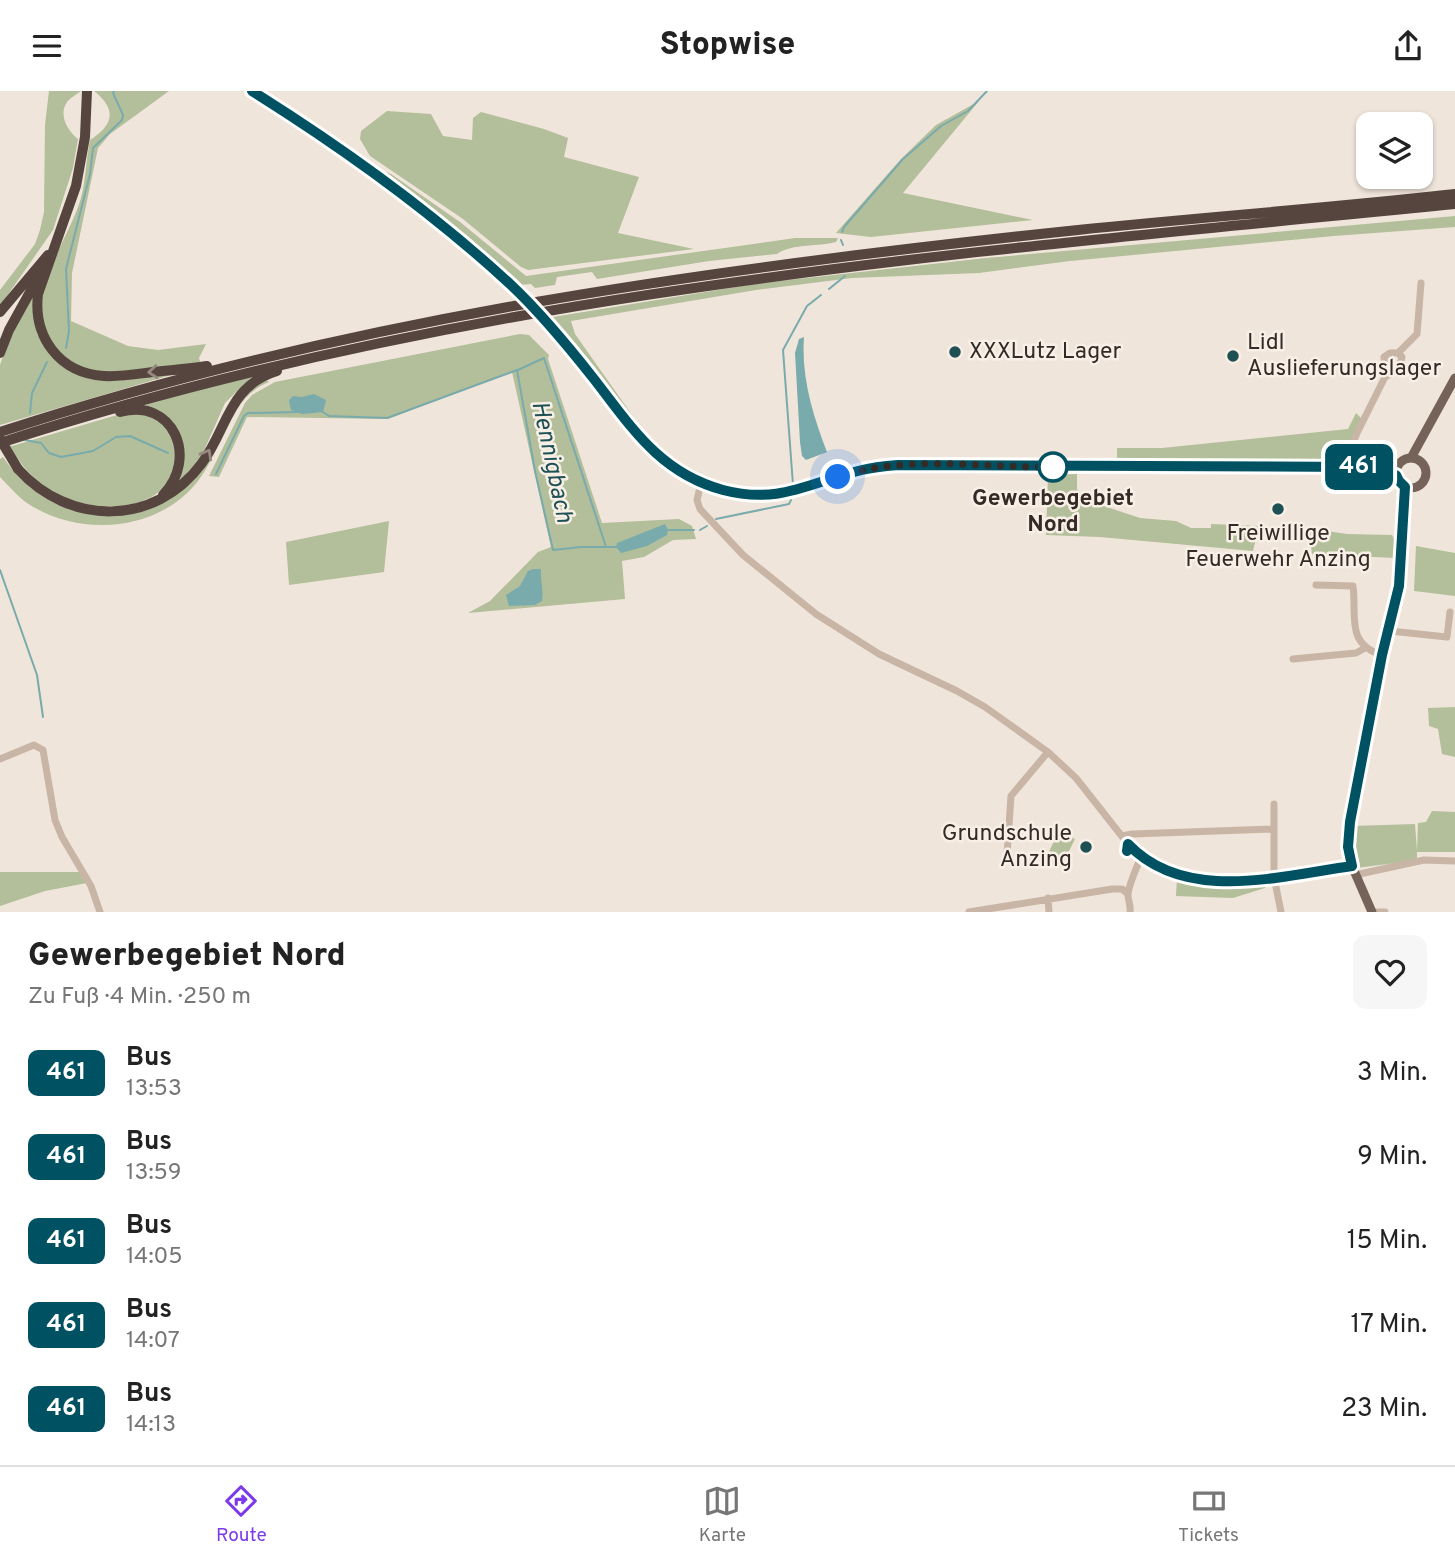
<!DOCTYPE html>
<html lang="de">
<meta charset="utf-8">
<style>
:root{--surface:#fff;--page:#f6f6f6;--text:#222;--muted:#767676;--line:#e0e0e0;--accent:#7c3aed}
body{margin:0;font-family:Overpass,sans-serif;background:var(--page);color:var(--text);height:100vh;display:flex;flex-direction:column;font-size:26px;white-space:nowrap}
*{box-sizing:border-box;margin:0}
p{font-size:23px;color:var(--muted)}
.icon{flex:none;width:38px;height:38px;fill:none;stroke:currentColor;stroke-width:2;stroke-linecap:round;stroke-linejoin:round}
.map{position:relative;height:821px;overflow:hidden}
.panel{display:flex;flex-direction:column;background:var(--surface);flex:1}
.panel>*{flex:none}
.badge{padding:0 14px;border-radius:10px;font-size:24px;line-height:46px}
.fabs{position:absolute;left:1356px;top:21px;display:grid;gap:14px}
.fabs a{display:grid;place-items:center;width:77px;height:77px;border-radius:14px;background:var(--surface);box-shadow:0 2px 5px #0004;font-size:35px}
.you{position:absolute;width:35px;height:35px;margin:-18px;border:5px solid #fff;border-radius:50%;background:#1a73e8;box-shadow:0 0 0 10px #1a73e833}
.map>.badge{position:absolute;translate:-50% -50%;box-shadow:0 0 0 4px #fff}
.round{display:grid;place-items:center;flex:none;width:74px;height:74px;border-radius:14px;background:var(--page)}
.overview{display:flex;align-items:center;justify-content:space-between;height:119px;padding:0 28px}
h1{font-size:33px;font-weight:800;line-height:52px}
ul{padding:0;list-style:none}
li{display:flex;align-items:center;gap:21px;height:84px;padding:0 28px}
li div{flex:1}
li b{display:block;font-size:26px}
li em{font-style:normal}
li .badge{min-width:77px;font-weight:700;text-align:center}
header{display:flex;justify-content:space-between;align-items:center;height:91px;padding:0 28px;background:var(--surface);font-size:32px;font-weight:800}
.tabs{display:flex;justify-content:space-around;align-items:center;height:98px;border-top:2px solid var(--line);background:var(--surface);font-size:19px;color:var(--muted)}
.tabs a{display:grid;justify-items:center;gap:4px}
.tabs .current{color:var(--accent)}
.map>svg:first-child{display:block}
.green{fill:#b3be9a}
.water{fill:#7aabac}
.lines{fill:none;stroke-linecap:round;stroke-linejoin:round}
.stream{stroke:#7aabac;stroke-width:2}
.minor{stroke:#c8b5a6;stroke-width:7}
.major{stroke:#756258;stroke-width:9}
.highway{stroke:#55453e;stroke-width:10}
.minor-bridge{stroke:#c8b5a6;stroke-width:7}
.highway-bridge{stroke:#55453e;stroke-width:10}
.oneway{stroke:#968981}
.line-casing{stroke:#fff;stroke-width:16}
.line{stroke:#005262;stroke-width:10}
.walk{stroke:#342b27;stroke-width:7;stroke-dasharray:0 12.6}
.poi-dot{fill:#1e5154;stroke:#f8efe6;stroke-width:2.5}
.stop-dot{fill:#fff;stroke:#005262;stroke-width:3.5}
.labels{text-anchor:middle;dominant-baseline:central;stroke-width:5;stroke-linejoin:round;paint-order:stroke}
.poi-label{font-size:23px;fill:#342b27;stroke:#f8efe6;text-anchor:start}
.stop-label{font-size:23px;font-weight:bold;fill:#342b27;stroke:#f8efe6}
.water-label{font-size:24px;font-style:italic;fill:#1e5154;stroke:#f8efe6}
</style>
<header><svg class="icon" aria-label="menu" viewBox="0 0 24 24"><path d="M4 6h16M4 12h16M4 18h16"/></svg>Stopwise<svg class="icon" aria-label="share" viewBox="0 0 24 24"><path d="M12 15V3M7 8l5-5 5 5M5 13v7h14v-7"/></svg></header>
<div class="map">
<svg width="1455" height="821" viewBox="0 0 1455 821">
<rect width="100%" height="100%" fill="#f0e5da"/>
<path class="green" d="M 49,0 L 81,0 C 77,3 70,7 67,11 C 58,24 68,40 78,48 L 73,77 L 53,139 L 0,215 L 0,199 L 35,153 L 40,139 L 44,121 L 45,34 Z
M 94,0 L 169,0 L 110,43 L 98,57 L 72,182 L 71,230 L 128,255 L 158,259 L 206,253 L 199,267 L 201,273 C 169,276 120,286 89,280 C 76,277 67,269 59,260 C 15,210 66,158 81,107 C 86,88 86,68 90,49 C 114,34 117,18 94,0 Z
M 979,10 L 903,102 L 1033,129 L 871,146 L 836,142 L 901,68 L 936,34 Z
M 387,20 L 431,23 L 443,45 L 472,49 L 473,27 L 481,21 L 544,38 L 568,47 L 564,66 L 639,86 L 618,142 L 694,158 L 528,179 L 521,176 L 463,128 L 370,65 L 360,48 L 361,40 Z
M 386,81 L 391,83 L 460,131 L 526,185 L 795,147 L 838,147 L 836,151 C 818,156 793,152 777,163 L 709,170 L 597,188 L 592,181 L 557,186 L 555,194 L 535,197 L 531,193 L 520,194 L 438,123 L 388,86 Z
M 1455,125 L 1455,136 L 1334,145 L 1070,170 L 979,182 L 852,187 L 756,199 L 571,230 L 575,243 L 649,348 L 647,350 L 553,226 L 754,193 L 986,167 Z
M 35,201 L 33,214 L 37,243 L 47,259 L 81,285 L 171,284 L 0,334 L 0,274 L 10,244 Z
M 520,243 L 529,244 L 549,264 L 548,268 L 602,432 L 679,428 L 692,435 L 696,448 L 673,449 L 644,466 L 622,470 L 625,508 L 468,522 L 490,510 L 538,461 L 551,456 L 512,281 L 388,328 L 247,326 L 219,386 L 209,385 L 245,312 L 252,304 L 275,291 Z
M 260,283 L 238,299 L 225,312 L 202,364 L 178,393 L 182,350 L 147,316 L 147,312 Z
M 266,289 L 269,291 C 228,307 223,358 198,390 C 158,441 80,447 27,412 C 17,405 9,395 0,386 L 0,368 L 3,366 C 40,420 104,442 162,407 C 170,402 182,397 189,390 C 205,370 218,343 231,321 C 235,316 238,308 243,303 C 248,297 259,293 266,289 Z
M 127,321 L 156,326 L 176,349 C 176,358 177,368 176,377 C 175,382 171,386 168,391 C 146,424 83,419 53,401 C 33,389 20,373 9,354 L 12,355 Z
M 1356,322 L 1362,328 L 1344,369 L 1338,372 L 1120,372 L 1117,370 L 1117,357 L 1162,357 L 1348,338 Z
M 1077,383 L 1077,398 L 1089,410 L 1140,427 L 1176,430 L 1191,437 L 1211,437 L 1211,433 L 1306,437 L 1347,443 L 1392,444 L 1394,448 L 1395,467 L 1312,463 L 1310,447 L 1257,443 L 1253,460 L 1100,446 L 1046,444 L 1048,384 Z
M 389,430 L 384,481 L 289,494 L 286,451 Z
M 1416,455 L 1455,462 L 1455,505 L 1414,500 Z
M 1455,616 L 1455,666 L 1442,663 L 1438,638 L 1429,635 L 1428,617 Z
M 1432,720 L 1455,721 L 1455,761 L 1417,761 L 1417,769 L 1412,770 L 1356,777 L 1353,763 L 1352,735 L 1415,733 L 1417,760 L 1418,732 L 1426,731 Z
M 1059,740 L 1075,748 L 1061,776 L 1044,771 Z
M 0,781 L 82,781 L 87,792 L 45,800 L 0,815 Z
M 1177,786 L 1216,793 L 1266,790 L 1265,797 L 1233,807 L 1176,805 Z"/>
<path class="water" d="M 804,246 C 801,286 813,325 827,361 L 806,369 L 802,365 L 800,351 L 795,262 L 799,248 Z
M 314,303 L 326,309 L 323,321 L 302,323 L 291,319 L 289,309 L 293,305 L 302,306 Z
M 665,433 L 668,439 L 667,444 L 647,455 L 621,462 L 616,456 L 617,452 Z
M 533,478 L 541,478 C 540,490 544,498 542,510 L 535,514 L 509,515 L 506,504 L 520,495 L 528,480 Z"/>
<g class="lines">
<path class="stream" d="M 842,141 L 844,136 L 903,68 L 941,35 L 968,20 L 987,0
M 841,149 L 843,154
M 829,198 L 845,185
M 66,257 L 69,240 L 66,178 L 90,83 L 93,57 L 122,29 L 123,24 L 113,2 L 114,0
M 518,279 L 544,267 L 606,456
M 323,321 L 329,325 L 387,327 L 517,279 L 535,380 L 553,459 L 581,456 L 616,456
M 30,322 L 32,302 L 47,271
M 25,349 L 41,352 L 49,362 L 61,366 L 93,360 L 116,346 L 130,345 L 168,362
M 216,383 L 244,325 L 248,322 L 298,321
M 793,394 L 783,259 L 807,215 L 821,204
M 716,428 L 789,413 L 791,409
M 668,439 L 694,439
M 700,439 L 707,435
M 0,479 L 37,584 L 43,626"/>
<path class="minor" d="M 252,0 C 345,58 433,122 514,196
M 554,239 L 648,356 L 675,378 L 701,392 L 739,402 L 769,404 L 805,398 L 866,377 L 898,374 L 1398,376
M 1398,262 L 1417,243 L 1421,192
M 1349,376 L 1350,360 L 1357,342 L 1385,286 L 1384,266 L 1390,262 L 1398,262 L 1402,266 C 1400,277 1394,281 1385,286
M 1377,378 L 1396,384
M 701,392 L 697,409 L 700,418 L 743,464 L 816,523 L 879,563 L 957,600 L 985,616 L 1048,661 L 1076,687 L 1128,753 L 1152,771 L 1188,786 L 1221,790 L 1283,785 L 1352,775
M 1316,494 L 1353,495 C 1357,524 1345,553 1382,564
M 1390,540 L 1447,546 L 1450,521
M 1293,568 L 1356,562 L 1365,557
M 0,668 L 34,654 L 43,659 L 55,729 L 62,746 L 91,795 L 100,821
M 1274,713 L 1274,786 L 1281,821
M 1122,745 L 1132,743 L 1273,738
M 1011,770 L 1007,764 L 1011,705 L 1048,661
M 1355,784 L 1424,769 L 1455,770
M 1048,807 L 1049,821
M 969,821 L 1112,798 L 1122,798 L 1128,803
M 1130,821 C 1131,814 1128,810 1128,804 C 1128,797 1138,771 1142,766
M 1372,821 L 1385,821"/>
<path class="major" d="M 1411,367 L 1455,287
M1396 382a15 15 0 1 1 30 0a15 15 0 1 1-30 0Z
M 1372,821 L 1352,775 L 1348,745 L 1382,564 L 1399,495 L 1405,396"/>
<path class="highway" d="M 87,0 L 85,46 L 76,95 L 38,203 C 33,246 59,282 104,285 C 120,286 137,283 153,281 C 171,279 189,278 207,275
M 0,221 L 48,164
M 0,262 L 9,239 L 40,183
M 120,321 C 173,306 199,367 163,404
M 0,341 C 349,227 714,177 1078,139 C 1204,126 1330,117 1455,103
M 0,352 C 473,198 964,162 1455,113
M 18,378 C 69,435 155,436 202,372 C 228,337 228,295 277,280"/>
<path class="minor-bridge" d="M 514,196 L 554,239"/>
<path class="highway-bridge" d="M 0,348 L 18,378"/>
</g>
<defs><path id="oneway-chevron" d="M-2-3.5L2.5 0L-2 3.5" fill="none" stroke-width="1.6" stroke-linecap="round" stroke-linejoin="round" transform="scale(1.75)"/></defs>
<g class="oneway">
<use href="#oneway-chevron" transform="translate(153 281) rotate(175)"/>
<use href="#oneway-chevron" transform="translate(207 363) rotate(-61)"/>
</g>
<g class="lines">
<defs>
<path id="line" d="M 252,0 C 343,57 431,120 510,193 C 541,222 568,255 594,288 C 632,337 660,382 723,399 C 780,414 810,391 862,379 C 874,376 886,375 898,374 L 1362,376 L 1396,384 L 1399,390 L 1405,396 L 1399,495 L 1382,564 L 1350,731 L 1348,756 L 1352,775 C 1280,785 1185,813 1128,753 L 1127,760"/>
</defs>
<use href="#line" class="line-casing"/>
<use href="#line" class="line"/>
<path class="walk" d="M 838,386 C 906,363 984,377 1053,376"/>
</g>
<g class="poi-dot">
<circle cx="955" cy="261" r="7"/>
<circle cx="1233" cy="265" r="7"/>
<circle cx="1278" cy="418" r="7"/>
<circle cx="1086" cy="756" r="7"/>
</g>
<circle class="stop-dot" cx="1053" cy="376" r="14"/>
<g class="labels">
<g class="poi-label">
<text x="1247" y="252">Lidl<tspan x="1247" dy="26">Auslieferungslager</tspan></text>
<text x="969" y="261">XXXLutz Lager</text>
<text x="1278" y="443" text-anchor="middle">Freiwillige<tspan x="1278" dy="26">Feuerwehr Anzing</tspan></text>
<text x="1072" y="743" text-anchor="end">Grundschule<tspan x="1072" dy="26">Anzing</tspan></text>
</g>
<g class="stop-label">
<text x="1053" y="408">Gewerbegebiet<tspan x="1053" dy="26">Nord</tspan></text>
</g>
<g class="water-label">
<text transform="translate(551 371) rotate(78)">Hennigbach</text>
</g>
</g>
</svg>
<div class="fabs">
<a><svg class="icon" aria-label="layers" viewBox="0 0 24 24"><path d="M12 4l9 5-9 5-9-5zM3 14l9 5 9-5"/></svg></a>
</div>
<div class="you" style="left:838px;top:386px"></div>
<b class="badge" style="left:1359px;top:376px;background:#005262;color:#fff">461</b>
</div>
<section class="panel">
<div class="overview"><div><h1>Gewerbegebiet Nord</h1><p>Zu Fuß · 4 Min. · 250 m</p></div><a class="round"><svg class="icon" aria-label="heart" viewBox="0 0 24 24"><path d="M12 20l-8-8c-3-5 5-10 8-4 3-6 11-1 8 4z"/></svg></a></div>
<ul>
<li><span class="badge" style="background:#005262;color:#fff">461</span><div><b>Bus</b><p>13:53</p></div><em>3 Min.</em></li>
<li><span class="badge" style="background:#005262;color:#fff">461</span><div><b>Bus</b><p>13:59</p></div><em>9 Min.</em></li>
<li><span class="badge" style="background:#005262;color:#fff">461</span><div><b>Bus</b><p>14:05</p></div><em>15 Min.</em></li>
<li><span class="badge" style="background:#005262;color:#fff">461</span><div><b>Bus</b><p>14:07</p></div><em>17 Min.</em></li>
<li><span class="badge" style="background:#005262;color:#fff">461</span><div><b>Bus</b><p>14:13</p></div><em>23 Min.</em></li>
</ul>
</section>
<nav class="tabs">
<a class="current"><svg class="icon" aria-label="directions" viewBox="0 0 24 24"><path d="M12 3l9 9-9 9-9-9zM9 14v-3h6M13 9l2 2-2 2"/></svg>Route</a>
<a><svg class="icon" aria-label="map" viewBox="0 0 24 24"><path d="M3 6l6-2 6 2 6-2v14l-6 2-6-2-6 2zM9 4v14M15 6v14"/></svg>Karte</a>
<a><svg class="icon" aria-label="tickets" viewBox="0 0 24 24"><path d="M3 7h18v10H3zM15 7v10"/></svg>Tickets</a>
</nav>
